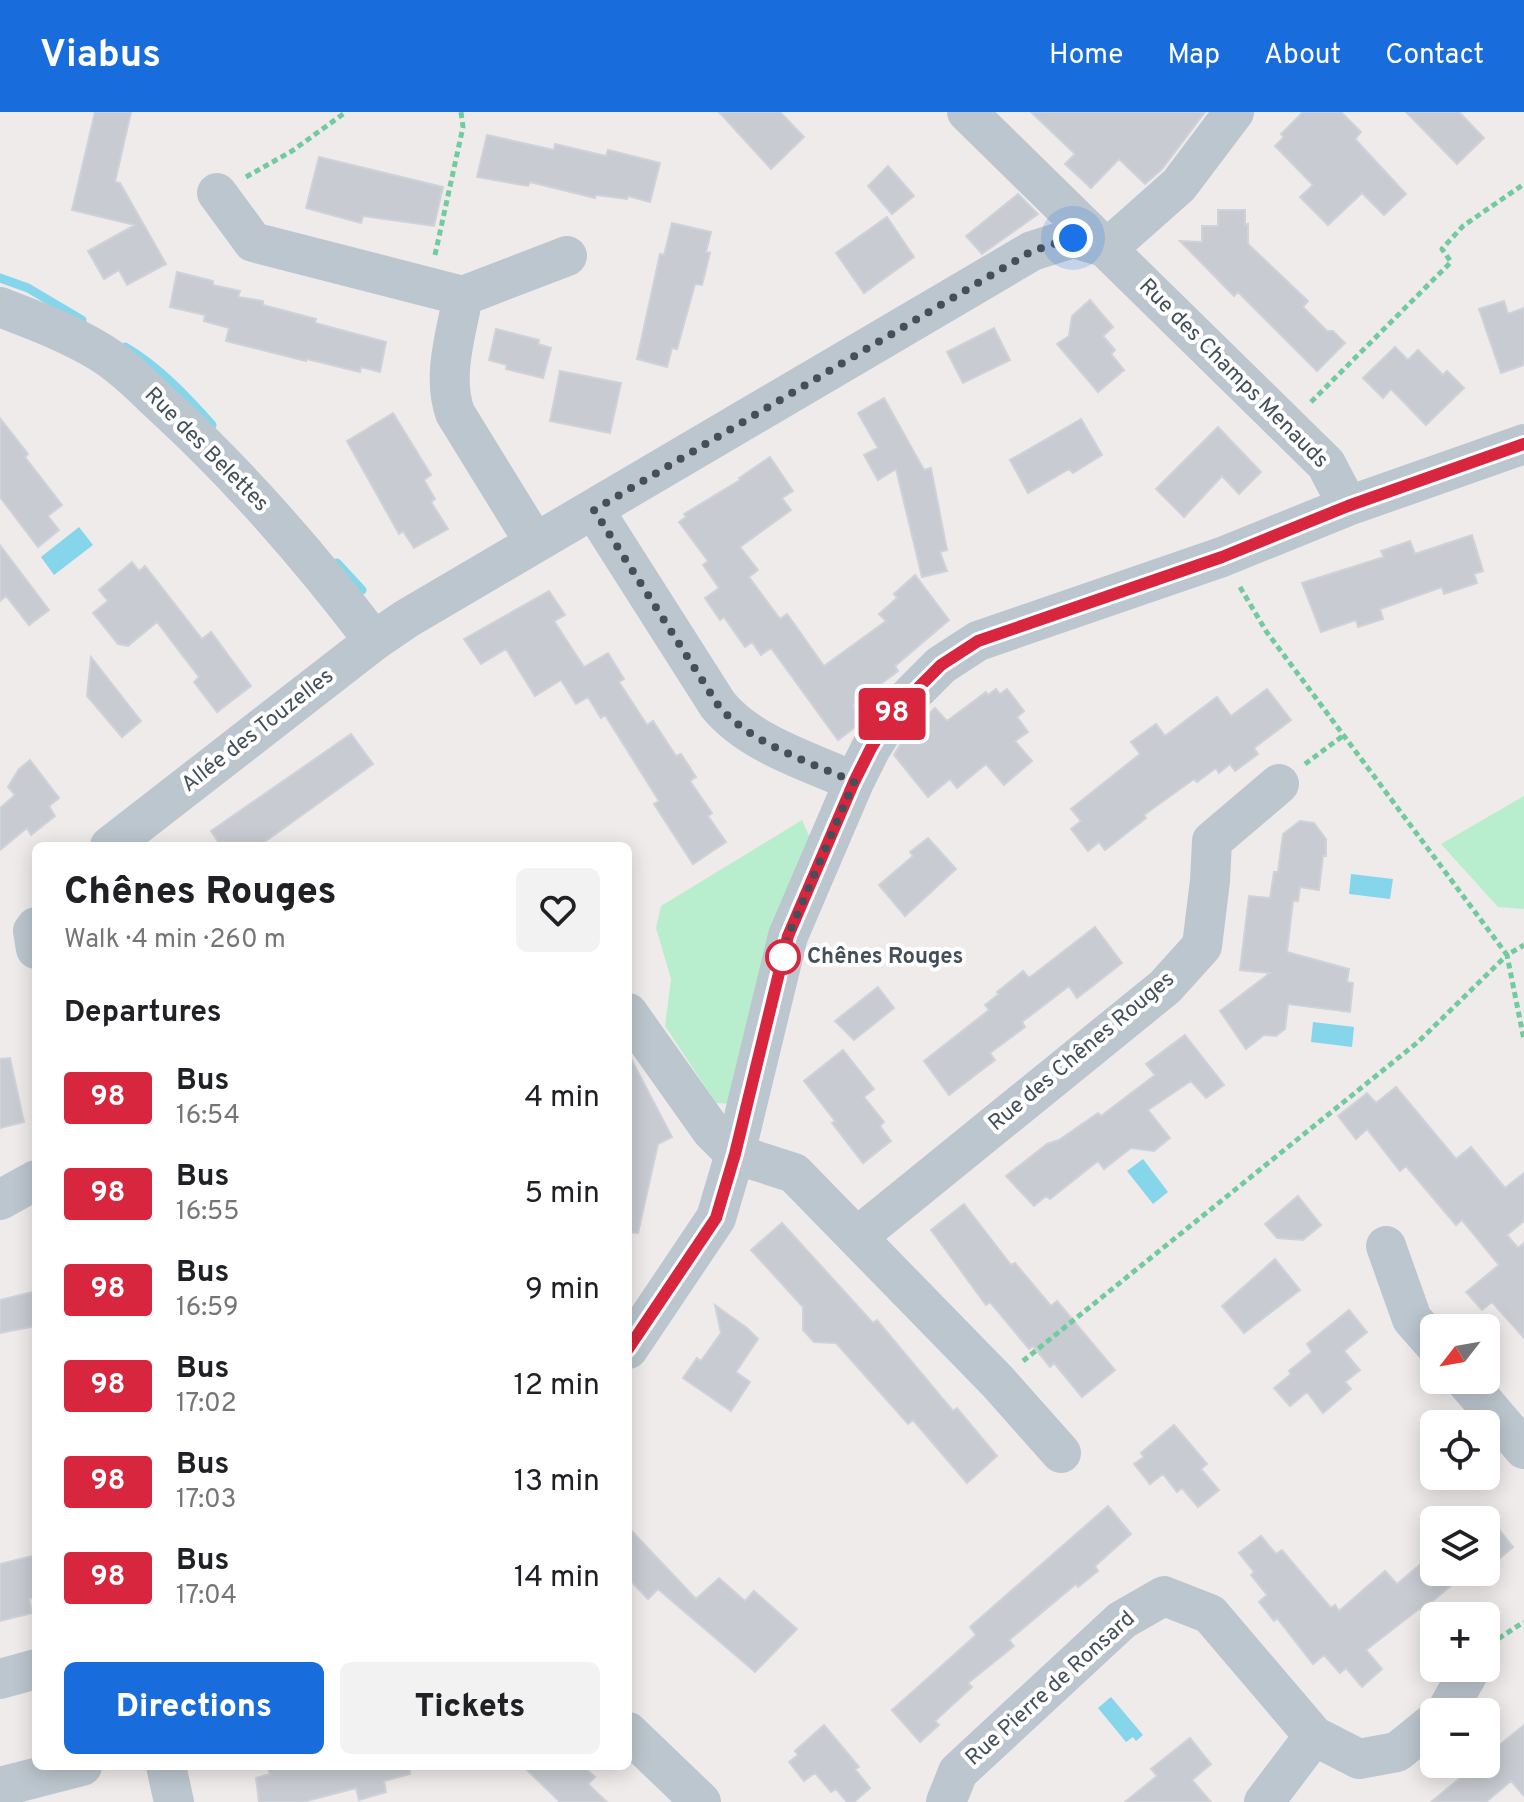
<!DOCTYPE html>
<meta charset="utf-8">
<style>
:root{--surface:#fff;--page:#f2f2f2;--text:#202124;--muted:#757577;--accent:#186cdc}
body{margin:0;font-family:Overpass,sans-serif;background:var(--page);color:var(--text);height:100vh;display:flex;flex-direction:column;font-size:30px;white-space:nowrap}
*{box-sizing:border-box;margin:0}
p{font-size:26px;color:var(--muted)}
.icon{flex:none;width:44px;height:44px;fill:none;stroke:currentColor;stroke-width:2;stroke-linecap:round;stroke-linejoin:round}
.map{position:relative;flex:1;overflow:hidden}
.drawer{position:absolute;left:32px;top:730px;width:600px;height:928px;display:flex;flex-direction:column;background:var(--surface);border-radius:12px;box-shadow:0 4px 20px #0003}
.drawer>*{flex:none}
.badge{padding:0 16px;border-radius:6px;font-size:28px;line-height:52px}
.needle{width:52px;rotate:239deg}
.buttons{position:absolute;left:1420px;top:1202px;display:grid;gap:16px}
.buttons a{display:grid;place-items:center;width:80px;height:80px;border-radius:12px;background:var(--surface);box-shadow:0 4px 20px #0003;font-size:40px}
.you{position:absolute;width:40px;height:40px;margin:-20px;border:6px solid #fff;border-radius:50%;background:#1a73e8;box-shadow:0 0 0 12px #1a73e833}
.map>.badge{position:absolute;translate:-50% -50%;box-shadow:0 0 0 4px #fff}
h2{padding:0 32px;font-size:30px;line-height:72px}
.round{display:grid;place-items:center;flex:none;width:84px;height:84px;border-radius:12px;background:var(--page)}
.summary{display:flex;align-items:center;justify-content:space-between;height:136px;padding:0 32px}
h1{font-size:38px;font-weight:800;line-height:60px}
.cta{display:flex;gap:16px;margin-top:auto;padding:16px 32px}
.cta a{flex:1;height:92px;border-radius:12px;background:var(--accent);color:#fff;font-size:32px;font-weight:800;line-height:92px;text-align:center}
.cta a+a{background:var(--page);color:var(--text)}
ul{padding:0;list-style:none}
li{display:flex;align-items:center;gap:24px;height:96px;padding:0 32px}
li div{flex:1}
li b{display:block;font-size:30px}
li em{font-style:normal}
li .badge{min-width:88px;font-weight:700;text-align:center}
header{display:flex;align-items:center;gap:48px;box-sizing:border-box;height:112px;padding:0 40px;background:var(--accent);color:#fff}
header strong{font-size:38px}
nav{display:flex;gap:44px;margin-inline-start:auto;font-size:28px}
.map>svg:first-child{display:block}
.green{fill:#b8eecd}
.water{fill:#85d5eb}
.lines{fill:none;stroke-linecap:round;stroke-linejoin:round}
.stream{stroke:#85d5eb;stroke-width:9}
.building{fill:#c8cbd1;stroke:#cfd2d8;stroke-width:2}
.path{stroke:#71cb9f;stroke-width:5;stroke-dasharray:6 4;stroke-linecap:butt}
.minor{stroke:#bcc6ce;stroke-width:40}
.line-casing{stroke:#fff;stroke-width:18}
.line{stroke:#d7263d;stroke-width:12}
.walk{stroke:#444f59;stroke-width:8;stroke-dasharray:0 14.4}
.stop-dot{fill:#fff;stroke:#d7263d;stroke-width:4}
.labels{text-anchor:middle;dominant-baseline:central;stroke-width:8;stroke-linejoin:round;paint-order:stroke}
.street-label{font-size:22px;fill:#444f59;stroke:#fff}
.stop-label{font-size:22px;font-weight:bold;fill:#444f59;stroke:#fff;text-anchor:start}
</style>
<header>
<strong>Viabus</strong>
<nav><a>Home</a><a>Map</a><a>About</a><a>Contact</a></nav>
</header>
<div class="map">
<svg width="1524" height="1690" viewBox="0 0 1524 1690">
<rect width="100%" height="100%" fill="#efebeb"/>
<path class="green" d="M 1524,684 L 1524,797 L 1498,795 L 1441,732 Z
M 802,708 L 816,739 L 734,992 L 716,991 L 665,914 L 671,867 L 656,816 L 661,794 Z"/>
<path class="water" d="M 79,415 L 93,433 L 54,463 L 41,445 Z
M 1351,762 L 1393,767 L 1390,787 L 1349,782 Z
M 1313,910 L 1354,915 L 1352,935 L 1311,930 Z
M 1143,1047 L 1168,1080 L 1153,1092 L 1127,1059 Z
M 1111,1585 L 1143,1623 L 1136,1629 L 1133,1625 L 1126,1630 L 1098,1596 Z"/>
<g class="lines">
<path class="stream" d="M 0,166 L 28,176 L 82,208
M 125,235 C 159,255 186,284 212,313
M 337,451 L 362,478"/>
</g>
<path class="building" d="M 95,0 L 131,0 L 115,70 L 120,71 L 166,152 L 127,173 L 119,158 L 104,167 L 88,139 L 135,113 L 72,98 Z
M 719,0 L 780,0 L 804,25 L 771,57 Z
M 1031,0 L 1205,0 L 1162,57 L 1145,72 L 1119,47 L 1091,76 L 1065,52 L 1075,42 Z
M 1303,0 L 1341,0 L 1361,20 L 1355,27 L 1406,82 L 1384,103 L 1362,81 L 1328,113 L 1300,85 L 1313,73 L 1275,34 L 1284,25 L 1281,22 Z
M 1406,0 L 1459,0 L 1484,26 L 1457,52 Z
M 487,23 L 554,38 L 555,32 L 606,44 L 608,38 L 660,51 L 650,90 L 628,84 L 627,87 L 596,83 L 595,86 L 530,70 L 528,74 L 477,65 Z
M 319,45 L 443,75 L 434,114 L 363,104 L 361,111 L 306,96 Z
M 888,54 L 914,84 L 892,102 L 868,74 Z
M 1018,82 L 1038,102 L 982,142 L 966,124 Z
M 1218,98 L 1245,98 L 1245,113 L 1248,112 L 1248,132 L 1308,189 L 1303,195 L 1327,219 L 1333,219 L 1345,231 L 1317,259 L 1238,180 L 1234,184 L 1180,129 L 1202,130 L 1202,114 L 1218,114 Z
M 887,105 L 914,145 L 864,181 L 836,141 Z
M 672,111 L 711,120 L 706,140 L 710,141 L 702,173 L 695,172 L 677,237 L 672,236 L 667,255 L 637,247 L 660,142 L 664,143 Z
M 177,160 L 213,169 L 213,173 L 240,179 L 238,185 L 263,189 L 263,193 L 316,207 L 315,211 L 386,230 L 380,260 L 361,255 L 360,260 L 307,247 L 306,249 L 226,229 L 229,216 L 204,209 L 205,203 L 170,195 Z
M 1090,188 L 1113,215 L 1103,224 L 1115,238 L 1111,242 L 1124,258 L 1098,280 L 1057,232 L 1069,224 L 1072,204 Z
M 1504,189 L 1508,202 L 1524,196 L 1524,253 L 1501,261 L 1479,197 Z
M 994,216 L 1010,248 L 963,271 L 947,240 Z
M 496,217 L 539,228 L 538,232 L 551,236 L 543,266 L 506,257 L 507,253 L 489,248 Z
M 1395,235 L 1408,248 L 1418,238 L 1443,263 L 1447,259 L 1464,276 L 1426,313 L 1391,277 L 1383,286 L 1363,266 Z
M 560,259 L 621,271 L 610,321 L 550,309 Z
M 884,286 L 924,358 L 931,356 L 947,438 L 940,440 L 947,459 L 922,465 L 896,357 L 878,368 L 864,343 L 878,336 L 858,301 Z
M 393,301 L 431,363 L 424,368 L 435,387 L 431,390 L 448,417 L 414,436 L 403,419 L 399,422 L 347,329 Z
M 0,306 L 28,342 L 25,345 L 62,393 L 48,404 L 59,418 L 38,435 L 0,385 Z
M 1081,307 L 1102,343 L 1073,361 L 1069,357 L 1028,381 L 1010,348 Z
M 1218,315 L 1261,360 L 1239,382 L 1222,364 L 1184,405 L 1156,377 Z
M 770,345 L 793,379 L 782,386 L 791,398 L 740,435 L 758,458 L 749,465 L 780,507 L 787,502 L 824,554 L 886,509 L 879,502 L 897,486 L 894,482 L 915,463 L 949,508 L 895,554 L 898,559 L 853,593 L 863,606 L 858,613 L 838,628 L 771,536 L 761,543 L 752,530 L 745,535 L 724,505 L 720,508 L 705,486 L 719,476 L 703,453 L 708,449 L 679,410 L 686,405 L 684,402 L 740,368 L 739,366 Z
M 1472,423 L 1483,459 L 1474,462 L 1477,471 L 1444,482 L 1442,475 L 1380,497 L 1383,507 L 1358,515 L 1356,508 L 1321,520 L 1302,471 L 1384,445 L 1381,439 L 1410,429 L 1415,442 Z
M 0,433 L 49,498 L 29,513 L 6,484 L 0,489 Z
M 132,450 L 139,459 L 145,454 L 202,527 L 211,520 L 251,574 L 217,600 L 194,570 L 199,565 L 157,510 L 128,534 L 118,532 L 93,501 L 108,489 L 99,478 Z
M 549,479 L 565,503 L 554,509 L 584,555 L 608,541 L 624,567 L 619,570 L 647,613 L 653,609 L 676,644 L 681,642 L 696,665 L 690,669 L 712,701 L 708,704 L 726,730 L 693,752 L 654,692 L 659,689 L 605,603 L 601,606 L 588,585 L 576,592 L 561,568 L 535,584 L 506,537 L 481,552 L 464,527 Z
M 91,545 L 141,609 L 122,625 L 87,584 Z
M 996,577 L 1000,582 L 1007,577 L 1024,599 L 1017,605 L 1028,620 L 1015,629 L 1032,649 L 1004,673 L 986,652 L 957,676 L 950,667 L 928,685 L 894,643 L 898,636 L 905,625 L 935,596 L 947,609 L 986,580 L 988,583 Z
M 1267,577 L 1291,608 L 1254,636 L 1258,642 L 1235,659 L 1230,652 L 1219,661 L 1216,656 L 1197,670 L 1194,667 L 1144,703 L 1146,706 L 1105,738 L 1099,730 L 1088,739 L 1071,717 L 1081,709 L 1071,697 L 1140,642 L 1131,630 L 1156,612 L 1165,624 L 1217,585 L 1231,604 Z
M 351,622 L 373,652 L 259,734 L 221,734 L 211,719 Z
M 30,648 L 59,686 L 49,694 L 55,704 L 31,723 L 27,716 L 0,738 L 0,696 L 15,683 L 8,675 L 19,657 Z
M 1300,709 L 1314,711 L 1326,727 L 1326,744 L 1323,744 L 1319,778 L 1300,775 L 1298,789 L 1293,789 L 1287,840 L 1349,857 L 1347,870 L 1353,871 L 1350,900 L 1288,892 L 1285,917 L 1276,924 L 1264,923 L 1246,937 L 1220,899 L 1270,861 L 1240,858 L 1249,784 L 1270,786 L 1274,760 L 1278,760 L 1283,722 Z
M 928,726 L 956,757 L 905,804 L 879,773 L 913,744 L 910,740 Z
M 1095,815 L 1122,851 L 1077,886 L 1069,874 L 1022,910 L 1025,915 L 990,941 L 995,948 L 949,983 L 924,949 L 989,898 L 985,893 L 999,882 L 997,880 L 1023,859 L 1029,866 Z
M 878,875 L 894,896 L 854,928 L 835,909 Z
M 1185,923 L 1224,973 L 1206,986 L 1191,969 L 1148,998 L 1170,1026 L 1154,1039 L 1131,1036 L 1104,1057 L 1098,1049 L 1050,1087 L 1046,1084 L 1034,1094 L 1006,1064 L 1047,1032 L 1059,1028 L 1098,1001 L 1101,1004 L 1155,963 L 1146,952 Z
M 843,938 L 874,977 L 864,985 L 884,1010 L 880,1014 L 891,1029 L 863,1051 L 832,1011 L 835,1009 L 804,969 Z
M 628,941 L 672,1025 L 658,1032 L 638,1121 L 628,1120 Z
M 10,946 L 24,1010 L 0,1016 L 0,947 Z
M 1396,975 L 1456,1047 L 1471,1035 L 1505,1076 L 1524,1061 L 1524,1109 L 1507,1123 L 1518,1136 L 1524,1131 L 1524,1226 L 1492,1190 L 1482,1198 L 1466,1180 L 1499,1153 L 1462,1108 L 1456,1113 L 1406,1054 L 1400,1059 L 1367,1017 L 1356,1027 L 1338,1004 L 1367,981 L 1376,991 Z
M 1298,1084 L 1321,1113 L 1303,1128 L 1277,1126 L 1265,1112 Z
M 964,1092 L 1011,1153 L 1015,1151 L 1051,1194 L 1057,1189 L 1115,1258 L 1082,1285 L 1054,1251 L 1050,1255 L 1033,1234 L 1029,1237 L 990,1190 L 986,1193 L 931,1118 Z
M 782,1111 L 873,1211 L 877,1208 L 953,1299 L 957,1296 L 997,1344 L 967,1371 L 913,1308 L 908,1312 L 836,1231 L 814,1230 L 803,1218 L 803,1195 L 751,1138 Z
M 1275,1147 L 1300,1178 L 1244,1221 L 1222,1194 Z
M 36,1179 L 36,1214 L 0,1221 L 0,1188 Z
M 715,1193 L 747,1216 L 758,1227 L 736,1260 L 750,1270 L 731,1299 L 683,1266 L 697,1246 L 701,1249 L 721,1221 Z
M 1349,1198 L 1367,1220 L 1344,1239 L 1360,1258 L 1345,1270 L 1351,1277 L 1323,1301 L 1307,1280 L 1290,1294 L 1274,1276 L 1291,1262 L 1289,1259 L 1312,1240 L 1307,1232 Z
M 1174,1313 L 1207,1352 L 1201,1357 L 1219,1378 L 1198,1395 L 1182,1376 L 1177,1380 L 1163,1362 L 1150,1372 L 1134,1352 L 1144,1345 L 1141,1341 Z
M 1108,1394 L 1131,1422 L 1095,1454 L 1098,1459 L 1078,1475 L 1076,1472 L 1009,1528 L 1014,1534 L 968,1571 L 972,1575 L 935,1609 L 939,1613 L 920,1630 L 892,1598 L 976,1523 L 970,1515 Z
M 1486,1401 L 1513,1435 L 1486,1458 Z
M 628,1415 L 696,1487 L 719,1466 L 745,1489 L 754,1479 L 797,1517 L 755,1560 L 658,1477 L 648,1487 L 628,1466 Z
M 1261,1424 L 1276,1442 L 1282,1438 L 1331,1496 L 1335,1493 L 1339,1499 L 1385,1459 L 1397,1472 L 1434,1441 L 1434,1460 L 1467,1460 L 1421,1499 L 1419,1497 L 1366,1538 L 1382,1557 L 1362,1575 L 1346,1556 L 1340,1561 L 1324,1543 L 1313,1552 L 1277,1506 L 1274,1509 L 1259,1490 L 1267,1483 L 1251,1463 L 1254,1460 L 1239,1441 Z
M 36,1443 L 36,1485 L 29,1487 L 32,1501 L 0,1509 L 0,1452 Z
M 824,1613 L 859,1655 L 855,1657 L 870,1676 L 854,1690 L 847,1690 L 836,1677 L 831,1680 L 815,1661 L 804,1669 L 789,1650 L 798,1643 L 795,1639 Z
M 1524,1613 L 1524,1684 L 1511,1669 L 1486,1690 L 1431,1690 L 1477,1652 L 1486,1652 L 1486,1644 Z
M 1190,1626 L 1211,1652 L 1192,1668 L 1211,1690 L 1125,1690 L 1157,1664 L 1151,1657 Z
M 267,1654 L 409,1654 L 410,1662 L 384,1669 L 386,1680 L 359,1688 L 356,1676 L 303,1690 L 259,1690 L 256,1666 L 270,1662 Z
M 523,1654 L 583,1654 L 595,1665 L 588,1672 L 607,1690 L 560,1690 Z"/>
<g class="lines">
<path class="path" d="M 246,65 L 292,39 L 346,0
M 435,143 L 463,15 L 461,0
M 1311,290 L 1451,150 L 1442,137 L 1463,114 L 1524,72
M 1240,475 L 1266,519 L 1507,843 L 1524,833
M 1305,652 L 1344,623
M 1023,1249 L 1418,930 L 1507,843 L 1524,928
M 1490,1532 L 1524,1510"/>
<path class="minor" d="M 967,0 L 1326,352 L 1348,394
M 217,81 L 253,130 L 463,184
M 1108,136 L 1179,73 L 1234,0
M 0,195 C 34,208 69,221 100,240 C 126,256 148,280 170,300 C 245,370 312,447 374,529
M 594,398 L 718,593 C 751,633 809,649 854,670
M 535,431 L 455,301 C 442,264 456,222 463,184 L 567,144
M 110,734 L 374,529 L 406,507 L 1032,139 L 1073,126 L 1108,136
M 36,815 L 33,819 L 36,837
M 628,901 L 711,1018 L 735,1042 L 794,1061 L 998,1270 L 1061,1341
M 0,1088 L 36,1068
M 857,1125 L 1165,875 L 1202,834 L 1210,769 L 1212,729 L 1279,672
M 1386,1134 L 1412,1207 L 1434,1232
M 628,1237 L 716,1106 L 735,1042 L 788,824 L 854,670 L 871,636 L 893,601 L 941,553 L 978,529 L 1222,445 L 1348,394 L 1524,332
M 1465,1268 L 1524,1337
M 0,1567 L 36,1557
M 1446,1600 L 1471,1556
M 628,1620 L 701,1690
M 166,1654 L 174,1690
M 0,1675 L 82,1654
M 946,1690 L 958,1660 L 1122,1508 L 1164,1484 L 1210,1502 L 1314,1624 L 1359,1647 L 1397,1640 L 1434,1610
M 1264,1690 L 1314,1624"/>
</g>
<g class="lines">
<defs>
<path id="line" d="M 628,1237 L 716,1106 L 735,1042 L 788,824 L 854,670 L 871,636 L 893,601 L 941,553 L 978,529 L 1222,445 L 1348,394 L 1524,332"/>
</defs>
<use href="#line" class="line-casing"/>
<use href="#line" class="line"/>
<path class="walk" d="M 783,845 L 781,851 L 788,824 L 854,670 C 810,650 749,631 718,593 L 594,398 L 1032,139 L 1073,126"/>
</g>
<circle class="stop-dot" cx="783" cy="845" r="16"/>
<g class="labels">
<g class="street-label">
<text transform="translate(1233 262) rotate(45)">Rue des Champs Menauds</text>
<text transform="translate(206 338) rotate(45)">Rue des Belettes</text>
<text transform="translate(258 619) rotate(-38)">Allée des Touzelles</text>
<text transform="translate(1082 940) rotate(-40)">Rue des Chênes Rouges</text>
<text transform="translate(1051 1577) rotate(-42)">Rue Pierre de Ronsard</text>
</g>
<g class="stop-label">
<text x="807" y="845">Chênes Rouges</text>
</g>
</g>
</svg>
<div class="buttons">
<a><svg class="needle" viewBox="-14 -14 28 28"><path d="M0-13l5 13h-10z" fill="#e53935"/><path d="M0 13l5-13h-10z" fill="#757577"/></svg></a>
<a><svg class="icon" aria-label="locate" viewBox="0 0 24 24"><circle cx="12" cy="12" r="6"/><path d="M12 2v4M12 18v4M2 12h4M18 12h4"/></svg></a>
<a><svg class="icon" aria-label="layers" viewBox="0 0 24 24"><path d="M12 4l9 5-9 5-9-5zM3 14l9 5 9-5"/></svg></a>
<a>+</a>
<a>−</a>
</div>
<div class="you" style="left:1073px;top:126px"></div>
<b class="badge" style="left:892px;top:602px;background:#d7263d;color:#fff">98</b>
<section class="drawer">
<div class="summary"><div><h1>Chênes Rouges</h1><p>Walk · 4 min · 260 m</p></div><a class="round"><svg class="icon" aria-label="heart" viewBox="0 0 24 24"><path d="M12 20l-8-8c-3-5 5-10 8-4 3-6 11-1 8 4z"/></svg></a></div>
<h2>Departures</h2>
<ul>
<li><span class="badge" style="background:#d7263d;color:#fff">98</span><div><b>Bus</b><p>16:54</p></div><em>4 min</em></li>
<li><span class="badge" style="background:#d7263d;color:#fff">98</span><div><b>Bus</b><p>16:55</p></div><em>5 min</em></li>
<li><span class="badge" style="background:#d7263d;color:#fff">98</span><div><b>Bus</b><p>16:59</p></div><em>9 min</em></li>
<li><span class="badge" style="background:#d7263d;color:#fff">98</span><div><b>Bus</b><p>17:02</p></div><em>12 min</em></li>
<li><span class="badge" style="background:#d7263d;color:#fff">98</span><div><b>Bus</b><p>17:03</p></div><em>13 min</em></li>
<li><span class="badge" style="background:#d7263d;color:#fff">98</span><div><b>Bus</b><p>17:04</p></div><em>14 min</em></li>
</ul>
<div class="cta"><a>Directions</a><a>Tickets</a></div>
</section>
</div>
